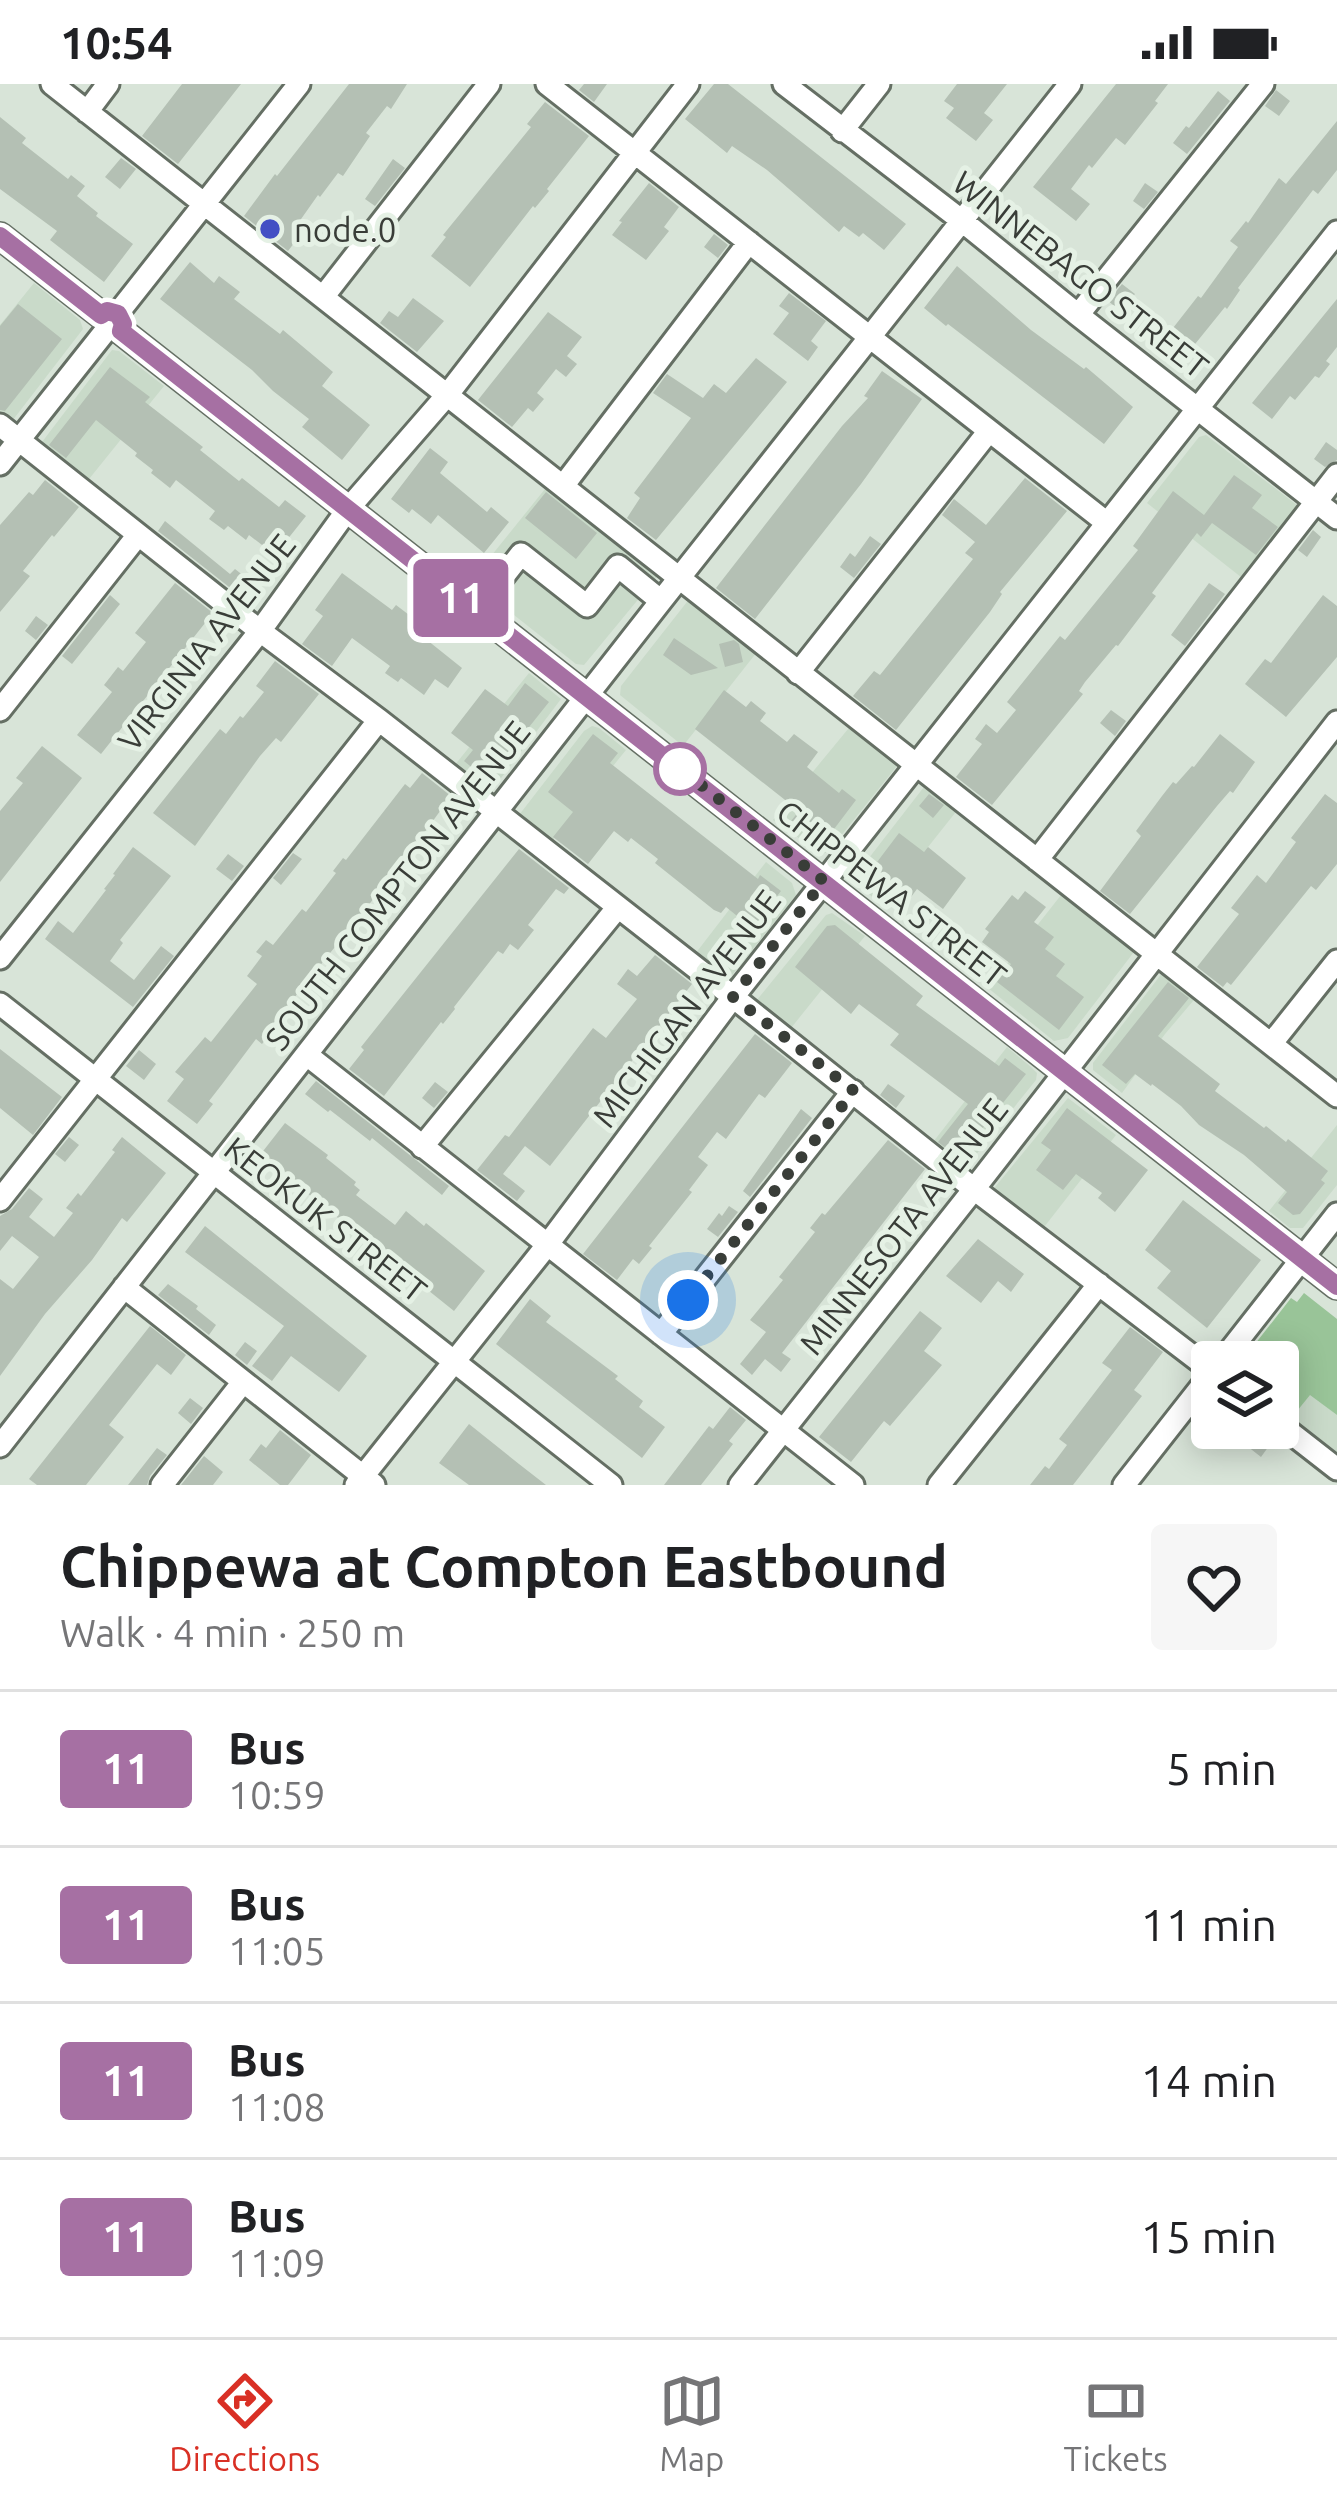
<!DOCTYPE html>
<meta charset="utf-8">
<style>
:root{--surface:#fff;--page:#f6f6f6;--text:#202124;--muted:#757577;--line:#e0e0e0;--accent:#d93025}
body{margin:0;font-family:Ubuntu,sans-serif;background:var(--page);color:var(--text);height:100vh;display:flex;flex-direction:column;font-size:45px;white-space:nowrap}
*{box-sizing:border-box;margin:0}
p{font-size:39px;color:var(--muted)}
.icon{flex:none;width:66px;height:66px;fill:none;stroke:currentColor;stroke-width:2;stroke-linecap:round;stroke-linejoin:round}
.map{position:relative;height:1401px;overflow:hidden}
.drawer{display:flex;flex-direction:column;background:var(--surface);flex:1}
.drawer>*{flex:none}
.badge{padding:0 24px;border-radius:9px;font-size:42px;line-height:78px}
.buttons{position:absolute;left:1191px;top:1257px;display:grid;gap:24px}
.buttons a{display:grid;place-items:center;width:108px;height:108px;border-radius:12px;background:var(--surface);box-shadow:0 6px 30px #0003;font-size:60px}
.you{position:absolute;width:60px;height:60px;margin:-30px;border:9px solid #fff;border-radius:50%;background:#1a73e8;box-shadow:0 0 0 18px #1a73e833}
.map>.badge{position:absolute;translate:-50% -50%;box-shadow:0 0 0 6px #fff}
.round{display:grid;place-items:center;flex:none;width:126px;height:126px;border-radius:12px;background:var(--page)}
.head{display:flex;align-items:center;justify-content:space-between;height:204px;padding:0 60px}
h1{font-size:57px;font-weight:600;line-height:90px}
ul{padding:0;list-style:none}
li{display:flex;align-items:center;gap:36px;height:156px;padding:0 60px;border-top:3px solid var(--line)}
li div{flex:1}
li b{display:block;font-size:45px}
li em{font-style:normal}
li .badge{min-width:132px;font-weight:700;text-align:center}
.status{display:flex;justify-content:space-between;align-items:center;height:84px;padding:0 60px;background:var(--surface);direction:ltr}
.status svg{height:33px;fill:currentColor}
.tabs{display:flex;justify-content:space-around;align-items:center;height:168px;border-top:3px solid var(--line);background:var(--surface);font-size:33px;color:var(--muted)}
.tabs a{display:grid;justify-items:center;gap:6px}
.tabs .current{color:var(--accent)}
.map>svg:first-child{display:block}
.built{fill:#c9dac9}
.green{fill:#99c498}
.building{fill:#b4c0b4}
.lines{fill:none;stroke-linecap:round;stroke-linejoin:round}
.minor-casing{stroke:#656f64;stroke-width:27}
.major-casing{stroke:#656f64;stroke-width:30}
.minor{stroke:#fff;stroke-width:21}
.major{stroke:#fff;stroke-width:24}
.line-casing{stroke:#fff;stroke-width:27}
.line{stroke:#a670a3;stroke-width:18}
.walk{stroke:#393d38;stroke-width:12;stroke-dasharray:0 21.6}
.poi-dot{fill:#434fc4;stroke:#e5f1e5;stroke-width:4.5}
.stop-dot{fill:#fff;stroke:#a670a3;stroke-width:6}
.labels{text-anchor:middle;dominant-baseline:central;stroke-width:10;stroke-linejoin:round;paint-order:stroke}
.poi-label{font-size:33px;fill:#393d38;stroke:#e5f1e5;text-anchor:start}
.street-label{font-size:33px;fill:#393d38;stroke:#e5f1e5}
</style>
<div class="status"><b>10:54</b><svg viewBox="0 0 49 12"><path d="M0 12V9h3v3zM5 12V6h3v6zM10 12V3h3v9zM15 12V0h3v12zM26 1h20v11H26zM47 4h2v5h-2z"/></svg></div>
<div class="map">
<svg width="1337" height="1401" viewBox="0 0 1337 1401">
<rect width="100%" height="100%" fill="#d8e4d8"/>
<path class="built" d="M 34,199 L 80,236 L 83,245 L 9,341 L 0,334 L 0,241 Z
M 112,266 L 119,267 L 164,302 L 85,400 L 39,362 Z
M 1206,351 L 1302,425 L 1246,497 L 1147,419 L 1199,353 Z
M 549,400 L 660,489 L 584,581 L 576,580 L 471,497 Z
M 690,514 L 757,568 L 683,662 L 620,611 L 621,602 Z
M 529,589 L 561,615 L 486,714 L 450,687 Z
M 853,639 L 901,677 L 828,768 L 822,770 L 773,736 Z
M 592,642 L 599,644 L 626,666 L 549,761 L 516,735 L 584,647 Z
M 927,699 L 959,724 L 882,821 L 858,801 L 855,792 Z
M 766,778 L 792,799 L 796,811 L 725,900 L 692,874 Z
M 1065,806 L 1137,864 L 1068,954 L 1054,957 L 988,904 Z
M 832,829 L 865,852 L 787,949 L 752,922 L 826,831 Z
M 1166,884 L 1199,910 L 1165,950 L 1122,1009 L 1093,986 L 1093,979 Z
M 1007,963 L 1031,983 L 1037,989 L 1036,996 L 962,1088 L 930,1062 Z
M 1068,1014 L 1116,1051 L 1041,1147 L 991,1108 Z
M 1337,1041 L 1337,1101 L 1303,1144 L 1290,1144 L 1269,1127 Z
M 1310,1310 L 1337,1331 L 1337,1375 L 1289,1337 Z"/>
<path class="green" d="M 1304,1209 L 1337,1235 L 1337,1331 L 1310,1311 L 1289,1337 L 1278,1329 L 1278,1278 L 1241,1278 L 1291,1214 L 1297,1218 Z"/>
<path class="building" d="M 182,0 L 241,0 L 178,80 L 142,52 Z
M 349,0 L 407,0 L 391,25 L 387,22 L 366,49 L 370,52 L 343,92 L 338,89 L 320,113 L 318,111 L 294,145 L 301,150 L 288,167 L 244,132 L 275,90 L 277,92 Z
M 584,0 L 607,0 L 594,18 L 579,6 Z
M 714,0 L 728,0 L 906,140 L 884,166 L 863,149 L 859,153 L 844,142 L 839,148 L 767,86 L 732,62 L 727,69 L 685,35 Z
M 957,0 L 1007,0 L 984,29 L 993,36 L 976,57 L 946,34 L 954,24 L 944,17 Z
M 1116,0 L 1168,0 L 1155,17 L 1158,19 L 1125,61 L 1116,54 L 1092,84 L 1089,81 L 1071,105 L 1090,120 L 1076,137 L 1033,103 Z
M 1276,6 L 1290,17 L 1279,32 L 1265,22 Z
M 1218,7 L 1230,17 L 1187,70 L 1173,59 L 1186,42 L 1189,44 Z
M 545,18 L 589,52 L 547,105 L 549,107 L 535,124 L 533,122 L 470,203 L 431,172 L 446,153 L 443,151 L 531,43 L 527,40 Z
M 0,33 L 26,54 L 22,59 L 68,95 L 71,91 L 85,102 L 77,112 L 98,129 L 96,132 L 133,160 L 104,198 L 50,156 L 57,147 L 0,105 Z
M 1337,37 L 1337,86 L 1318,110 L 1313,106 L 1238,204 L 1240,206 L 1227,225 L 1225,223 L 1187,270 L 1166,253 L 1198,212 L 1201,214 L 1238,163 L 1230,157 L 1246,137 L 1248,139 L 1279,94 L 1286,100 Z
M 121,74 L 136,85 L 120,105 L 105,93 Z
M 393,75 L 405,84 L 375,122 L 365,115 Z
M 649,99 L 679,123 L 664,143 L 669,147 L 646,176 L 612,151 L 622,138 L 619,137 Z
M 1145,99 L 1158,108 L 1144,125 L 1133,117 Z
M 714,150 L 728,161 L 718,174 L 704,163 Z
M 190,178 L 214,199 L 219,192 L 240,208 L 234,215 L 280,250 L 283,246 L 333,288 L 322,302 L 370,341 L 342,376 L 302,343 L 309,335 L 273,307 L 252,286 L 160,215 Z
M 957,182 L 1031,246 L 1084,285 L 1086,283 L 1133,323 L 1104,360 L 948,240 L 946,242 L 924,224 Z
M 1122,200 L 1135,210 L 1121,227 L 1108,217 Z
M 789,209 L 826,237 L 811,257 L 818,263 L 808,277 L 773,250 L 789,229 L 779,222 Z
M 413,214 L 444,237 L 417,268 L 380,239 L 389,227 L 398,233 Z
M 1337,215 L 1337,263 L 1326,277 L 1330,280 L 1319,294 L 1315,292 L 1295,316 L 1290,312 L 1272,335 L 1252,319 Z
M 18,220 L 62,255 L 5,327 L 0,326 L 0,242 Z
M 548,228 L 582,253 L 567,272 L 577,280 L 566,293 L 556,285 L 537,309 L 544,315 L 533,328 L 528,324 L 512,343 L 478,316 Z
M 756,274 L 787,298 L 656,456 L 627,434 L 640,414 L 634,409 L 691,334 L 653,309 L 667,290 L 703,314 L 714,300 L 726,309 Z
M 110,283 L 150,313 L 145,318 L 203,363 L 200,366 L 239,397 L 242,394 L 279,423 L 285,416 L 306,432 L 275,471 L 249,451 L 246,456 L 228,442 L 224,446 L 209,435 L 215,427 L 176,396 L 170,404 L 151,389 L 153,386 L 135,372 L 137,369 L 96,336 L 66,374 L 49,361 Z
M 882,287 L 922,315 L 861,400 L 755,535 L 716,504 L 842,342 L 868,314 L 864,312 Z
M 1326,358 L 1337,366 L 1337,376 L 1325,383 L 1314,375 Z
M 430,364 L 448,378 L 440,389 L 487,428 L 491,423 L 509,438 L 484,469 L 438,431 L 431,440 L 412,425 L 409,429 L 391,415 Z
M 1234,391 L 1262,411 L 1252,424 L 1278,443 L 1256,471 L 1212,439 L 1201,453 L 1197,449 L 1152,509 L 1156,512 L 1118,562 L 1116,561 L 1085,598 L 1079,607 L 1083,610 L 992,721 L 956,693 L 982,660 L 975,655 L 986,640 L 997,649 L 1016,626 L 1007,618 L 1060,552 L 1065,556 L 1138,466 L 1133,462 L 1173,407 L 1204,431 Z
M 1025,394 L 1067,427 L 1000,508 L 1002,510 L 990,528 L 896,646 L 853,612 L 874,587 L 880,591 L 973,475 L 965,469 L 975,458 L 942,431 L 954,415 L 986,441 Z
M 45,396 L 79,423 L 54,453 L 52,451 L 23,487 L 30,492 L 0,528 L 0,441 L 29,408 L 33,411 Z
M 546,408 L 597,449 L 576,475 L 525,434 Z
M 165,437 L 230,490 L 235,485 L 254,500 L 243,514 L 158,447 Z
M 1313,446 L 1321,453 L 1307,473 L 1298,466 Z
M 870,452 L 881,460 L 854,494 L 840,483 L 850,469 L 855,473 Z
M 342,489 L 392,526 L 396,521 L 417,537 L 412,544 L 462,584 L 448,604 L 435,595 L 424,611 L 401,594 L 398,598 L 385,589 L 390,582 L 352,554 L 332,582 L 302,560 L 323,532 L 315,526 Z
M 175,499 L 213,529 L 101,670 L 77,651 L 112,608 L 104,601 L 118,583 L 123,587 L 146,558 L 135,549 Z
M 1209,499 L 1225,510 L 1185,562 L 1171,551 Z
M 110,511 L 120,520 L 72,580 L 62,572 Z
M 1323,511 L 1337,522 L 1337,573 L 1286,633 L 1245,600 L 1265,575 L 1271,579 Z
M 36,532 L 48,541 L 36,556 L 25,547 Z
M 674,554 L 718,584 L 691,591 L 663,571 Z
M 734,556 L 739,560 L 743,578 L 725,583 L 719,560 Z
M 275,577 L 319,610 L 281,658 L 276,654 L 260,672 L 195,762 L 153,729 L 220,645 L 226,650 L 240,632 L 243,634 L 264,608 L 256,602 Z
M 525,599 L 549,618 L 487,696 L 464,677 L 473,666 L 451,649 L 485,605 L 508,622 Z
M 724,606 L 746,623 L 751,617 L 766,629 L 760,637 L 787,658 L 794,650 L 818,668 L 807,683 L 839,709 L 842,705 L 856,716 L 825,757 L 817,759 L 791,737 L 799,727 L 695,645 Z
M 1111,626 L 1126,637 L 1115,652 L 1100,639 Z
M 593,650 L 618,669 L 610,679 L 758,795 L 760,791 L 781,807 L 752,844 L 726,823 L 721,829 L 714,826 L 655,779 L 658,775 L 631,754 L 628,758 L 614,747 L 588,780 L 553,753 L 573,728 L 548,708 Z
M 1220,650 L 1255,678 L 1233,709 L 1230,707 L 1217,722 L 1130,830 L 1100,807 L 1141,752 L 1136,747 L 1162,712 L 1173,698 L 1176,700 L 1192,682 L 1194,683 Z
M 42,662 L 82,694 L 0,798 L 0,727 L 23,699 L 16,694 Z
M 422,689 L 451,712 L 403,778 L 270,944 L 273,946 L 262,960 L 256,955 L 223,999 L 209,1017 L 213,1020 L 197,1040 L 167,1017 L 184,995 L 175,988 L 205,953 L 211,958 L 257,900 L 247,892 L 262,872 L 256,868 L 266,856 L 273,861 L 302,825 L 306,828 L 336,789 L 333,787 L 343,774 L 346,776 L 405,700 L 410,704 Z
M 929,710 L 944,721 L 933,734 L 919,722 Z
M 1325,710 L 1337,719 L 1337,780 L 1316,806 L 1311,802 L 1231,901 L 1227,898 L 1223,903 L 1197,883 L 1239,830 L 1231,824 L 1257,791 L 1266,799 L 1296,758 L 1291,754 Z
M 899,749 L 924,768 L 928,763 L 966,794 L 943,825 L 917,805 L 911,813 L 885,793 L 878,803 L 865,794 Z
M 133,763 L 171,792 L 120,856 L 123,859 L 110,877 L 134,896 L 161,862 L 174,872 L 133,923 L 45,855 L 58,837 L 73,849 L 106,806 L 104,805 L 115,791 L 113,790 Z
M 519,765 L 569,804 L 564,810 L 556,805 L 528,841 L 534,846 L 518,866 L 510,860 L 503,870 L 498,867 L 454,923 L 455,925 L 443,940 L 441,938 L 384,1012 L 349,985 L 364,966 L 361,963 Z
M 293,769 L 302,775 L 281,801 L 273,794 Z
M 228,770 L 244,782 L 232,797 L 216,785 Z
M 1025,807 L 1046,823 L 1034,838 L 1054,853 L 1045,865 L 1065,880 L 1056,892 L 1084,913 L 1059,946 L 997,898 L 1011,880 L 982,858 L 989,848 L 985,845 L 1012,811 L 1018,816 Z
M 835,841 L 923,912 L 916,921 L 999,982 L 1005,974 L 1026,990 L 959,1074 L 938,1058 L 968,1020 L 890,961 L 899,950 L 859,920 L 851,930 L 795,883 L 827,842 Z
M 655,871 L 692,900 L 550,1082 L 525,1062 L 503,1090 L 525,1107 L 517,1117 L 477,1086 L 505,1051 L 509,1053 L 593,944 L 606,954 L 637,915 L 617,900 L 628,885 L 637,892 Z
M 1168,898 L 1189,914 L 1158,952 L 1220,1000 L 1215,1007 L 1264,1044 L 1266,1042 L 1286,1058 L 1288,1055 L 1328,1087 L 1321,1096 L 1325,1099 L 1300,1130 L 1293,1131 L 1278,1119 L 1287,1108 L 1244,1071 L 1199,1041 L 1181,1022 L 1152,1000 L 1151,1002 L 1135,990 L 1126,1000 L 1102,981 Z
M 755,950 L 792,979 L 765,1014 L 759,1010 L 726,1055 L 717,1048 L 698,1073 L 708,1081 L 689,1106 L 692,1108 L 649,1162 L 652,1164 L 639,1180 L 633,1175 L 617,1196 L 583,1170 Z
M 0,965 L 62,1013 L 33,1051 L 0,1024 Z
M 139,966 L 156,980 L 144,996 L 126,982 Z
M 316,997 L 449,1102 L 442,1111 L 372,1054 L 370,1057 L 330,1026 L 328,1028 L 305,1010 Z
M 435,998 L 448,1008 L 434,1024 L 422,1014 Z
M 888,1000 L 905,1012 L 896,1024 L 880,1011 Z
M 1067,1024 L 1148,1086 L 1115,1128 L 1098,1114 L 1102,1109 L 1076,1090 L 1063,1106 L 1036,1086 L 1051,1066 L 1041,1059 Z
M 801,1025 L 812,1034 L 750,1113 L 743,1107 Z
M 285,1039 L 328,1071 L 326,1074 L 356,1098 L 354,1101 L 360,1106 L 356,1111 L 395,1141 L 406,1127 L 424,1142 L 426,1139 L 485,1187 L 454,1227 L 302,1105 L 298,1109 L 286,1100 L 290,1094 L 260,1071 Z
M 69,1053 L 79,1061 L 65,1078 L 55,1070 Z
M 122,1053 L 166,1089 L 127,1138 L 122,1134 L 92,1176 L 45,1230 L 0,1292 L 0,1195 L 13,1205 L 39,1173 L 12,1152 L 0,1167 L 0,1132 L 12,1125 L 29,1104 L 43,1115 L 29,1133 L 54,1153 L 73,1129 L 66,1124 L 78,1109 L 81,1112 L 115,1068 L 112,1066 Z
M 888,1056 L 925,1085 L 782,1269 L 791,1275 L 781,1288 L 765,1275 L 752,1291 L 740,1280 L 766,1248 L 750,1236 L 783,1196 L 779,1193 L 815,1148 L 810,1144 L 822,1129 L 825,1131 Z
M 1183,1116 L 1261,1176 L 1207,1244 L 1157,1204 L 1171,1187 L 1145,1166 Z
M 729,1122 L 738,1128 L 718,1153 L 707,1145 L 719,1129 L 722,1132 Z
M 205,1142 L 367,1272 L 339,1308 L 291,1272 L 272,1297 L 252,1282 L 284,1242 L 185,1168 Z
M 978,1155 L 1024,1190 L 1011,1208 L 998,1197 L 981,1219 L 946,1192 Z
M 168,1200 L 198,1222 L 196,1225 L 216,1241 L 209,1251 L 158,1211 Z
M 530,1215 L 551,1232 L 546,1238 L 618,1292 L 615,1295 L 643,1317 L 639,1323 L 665,1343 L 642,1374 L 496,1260 Z
M 920,1227 L 942,1244 L 924,1267 L 942,1281 L 890,1342 L 884,1337 L 851,1378 L 819,1353 Z
M 150,1242 L 186,1271 L 171,1291 L 157,1280 L 124,1322 L 109,1341 L 124,1353 L 86,1401 L 37,1401 L 29,1395 Z
M 1130,1243 L 1163,1268 L 1134,1306 L 1142,1312 L 1073,1401 L 1030,1401 L 1045,1382 L 1049,1385 L 1067,1361 L 1059,1355 L 1112,1286 L 1102,1279 Z
M 245,1258 L 257,1267 L 247,1281 L 235,1271 Z
M 190,1314 L 203,1324 L 191,1340 L 178,1329 Z
M 730,1323 L 746,1336 L 729,1357 L 733,1360 L 701,1401 L 664,1401 L 709,1342 L 713,1345 Z
M 469,1340 L 519,1380 L 546,1401 L 469,1401 L 439,1379 Z
M 1224,1344 L 1264,1344 L 1274,1355 L 1261,1373 Z
M 280,1346 L 311,1371 L 288,1401 L 280,1401 L 249,1376 L 261,1360 L 266,1364 Z
M 157,1364 L 167,1371 L 150,1392 L 147,1401 L 128,1401 Z
M 204,1372 L 223,1388 L 213,1401 L 181,1401 Z"/>
<g class="lines">
<defs>
<path id="minor" d="M 52,0 L 1337,1012
M 547,0 L 1107,439
M 784,0 L 961,136 L 1078,231 L 1337,434
M 87,28 L 108,0
M 842,47 L 879,0
M 323,213 L 489,0
M 118,229 L 299,0
M 1078,231 L 1263,0
M 0,341 L 260,547 L 379,636 L 718,901 L 974,1105 L 1212,1287
M 0,380 L 103,250
M 563,402 L 749,158
M 477,526 L 521,470 L 587,522 L 618,482 L 661,517
M 798,589 L 989,347
M 0,626 L 138,451
M 1037,776 L 1337,391
M 0,874 L 260,547 L 348,425 L 448,310 L 688,0
M 0,920 L 611,1401
M 1271,960 L 1337,877
M 307,971 L 853,1401
M 422,1063 L 618,823
M 0,1116 L 379,636
M 124,1203 L 374,1401
M 661,1250 L 853,1007
M 1221,1278 L 1337,1130
M 1278,1339 L 1337,1385
M 0,1362 L 661,517 L 1070,0
M 162,1401 L 243,1298
M 356,1401 L 548,1160 L 733,913 L 1337,148
M 740,1401 L 974,1105 L 1337,638
M 939,1401 L 1099,1200
M 1124,1401 L 1212,1289"/>
<path id="major" d="M 0,152 L 101,231
M 121,247 L 1337,1202"/>
</defs>
<use href="#minor" class="minor-casing"/>
<use href="#major" class="major-casing"/>
<use href="#minor" class="minor"/>
<use href="#major" class="major"/>
</g>
<g class="lines">
<defs>
<path id="line" d="M 0,152 L 101,231 L 107,227 L 118,230 L 123,240 L 121,247 L 1337,1202"/>
</defs>
<use href="#line" class="line-casing"/>
<use href="#line" class="line"/>
<path class="walk" d="M 680,685 L 674,680 L 824,797 L 733,913 L 854,1007 L 688,1216"/>
</g>
<circle class="poi-dot" cx="270" cy="145" r="12"/>
<circle class="stop-dot" cx="680" cy="685" r="24"/>
<g class="labels">
<g class="poi-label">
<text x="294" y="145">node.0</text>
</g>
<g class="street-label">
<text transform="translate(1081 190) rotate(38)">WINNEBAGO STREET</text>
<text transform="translate(206 558) rotate(-52)">VIRGINIA AVENUE</text>
<text transform="translate(397 801) rotate(-52)">SOUTH COMPTON AVENUE</text>
<text transform="translate(892 809) rotate(38)">CHIPPEWA STREET</text>
<text transform="translate(686 924) rotate(-53)">MICHIGAN AVENUE</text>
<text transform="translate(326 1135) rotate(38)">KEOKUK STREET</text>
<text transform="translate(903 1142) rotate(-52)">MINNESOTA AVENUE</text>
</g>
</g>
</svg>
<div class="buttons">
<a><svg class="icon" aria-label="layers" viewBox="0 0 24 24"><path d="M12 4l9 5-9 5-9-5zM3 14l9 5 9-5"/></svg></a>
</div>
<div class="you" style="left:688px;top:1216px"></div>
<b class="badge" style="left:461px;top:514px;background:#a670a3;color:#fff">11</b>
</div>
<section class="drawer">
<div class="head"><div><h1>Chippewa at Compton Eastbound</h1><p>Walk · 4 min · 250 m</p></div><a class="round"><svg class="icon" aria-label="heart" viewBox="0 0 24 24"><path d="M12 20l-8-8c-3-5 5-10 8-4 3-6 11-1 8 4z"/></svg></a></div>
<ul>
<li><span class="badge" style="background:#a670a3;color:#fff">11</span><div><b>Bus</b><p>10:59</p></div><em>5 min</em></li>
<li><span class="badge" style="background:#a670a3;color:#fff">11</span><div><b>Bus</b><p>11:05</p></div><em>11 min</em></li>
<li><span class="badge" style="background:#a670a3;color:#fff">11</span><div><b>Bus</b><p>11:08</p></div><em>14 min</em></li>
<li><span class="badge" style="background:#a670a3;color:#fff">11</span><div><b>Bus</b><p>11:09</p></div><em>15 min</em></li>
</ul>
</section>
<nav class="tabs">
<a class="current"><svg class="icon" aria-label="directions" viewBox="0 0 24 24"><path d="M12 3l9 9-9 9-9-9zM9 14v-3h6M13 9l2 2-2 2"/></svg>Directions</a>
<a><svg class="icon" aria-label="map" viewBox="0 0 24 24"><path d="M3 6l6-2 6 2 6-2v14l-6 2-6-2-6 2zM9 4v14M15 6v14"/></svg>Map</a>
<a><svg class="icon" aria-label="tickets" viewBox="0 0 24 24"><path d="M3 7h18v10H3zM15 7v10"/></svg>Tickets</a>
</nav>
